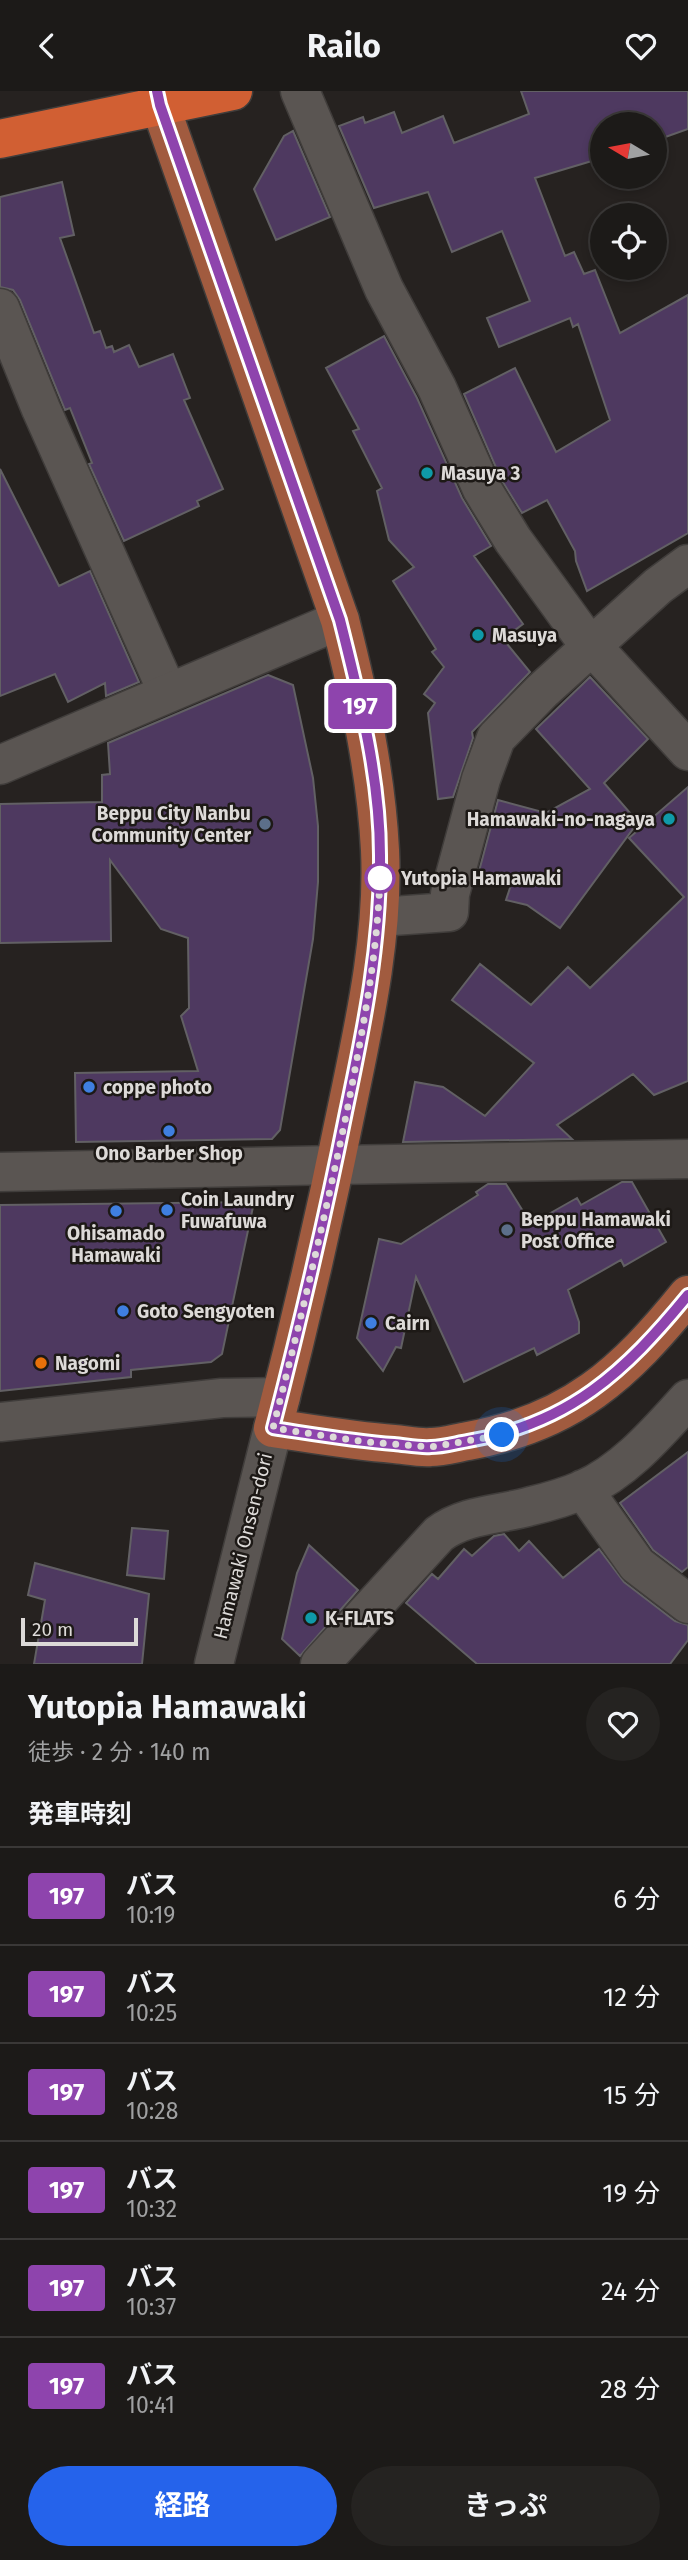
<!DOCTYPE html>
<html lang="ja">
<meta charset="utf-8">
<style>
:root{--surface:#1c1a18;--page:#252321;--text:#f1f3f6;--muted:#a0a1a2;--line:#3a3837;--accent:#2563eb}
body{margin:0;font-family:"Fira Sans","Noto Sans JP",sans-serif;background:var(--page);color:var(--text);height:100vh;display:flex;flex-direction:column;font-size:26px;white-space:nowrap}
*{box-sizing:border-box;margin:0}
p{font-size:23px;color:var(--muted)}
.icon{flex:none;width:38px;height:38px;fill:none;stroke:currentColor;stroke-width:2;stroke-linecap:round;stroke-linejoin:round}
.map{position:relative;height:1573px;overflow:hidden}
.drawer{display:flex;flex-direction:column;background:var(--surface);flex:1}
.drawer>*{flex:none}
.badge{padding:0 14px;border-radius:5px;font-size:24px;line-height:46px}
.needle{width:46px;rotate:280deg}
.buttons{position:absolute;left:590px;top:21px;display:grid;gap:14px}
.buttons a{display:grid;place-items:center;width:77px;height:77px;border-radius:50%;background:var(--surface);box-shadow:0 4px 10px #0003,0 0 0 2px var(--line);font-size:35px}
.scale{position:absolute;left:21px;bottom:18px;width:117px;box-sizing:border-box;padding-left:7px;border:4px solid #dddad8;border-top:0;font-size:19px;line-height:24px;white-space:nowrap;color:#dddad8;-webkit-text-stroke:5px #1d1916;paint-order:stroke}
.you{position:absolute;width:35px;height:35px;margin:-18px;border:5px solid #fff;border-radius:50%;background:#1a73e8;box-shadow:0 0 0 10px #1a73e833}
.map>.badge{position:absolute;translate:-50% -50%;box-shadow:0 0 0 4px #fff}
h2{padding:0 28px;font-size:26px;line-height:63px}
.round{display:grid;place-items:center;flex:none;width:74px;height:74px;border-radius:37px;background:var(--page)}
.head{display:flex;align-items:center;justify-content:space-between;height:119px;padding:0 28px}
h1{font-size:33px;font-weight:700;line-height:52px}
.button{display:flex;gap:14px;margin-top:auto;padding:14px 28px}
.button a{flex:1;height:80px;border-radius:42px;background:var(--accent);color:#fff;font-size:28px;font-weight:700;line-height:80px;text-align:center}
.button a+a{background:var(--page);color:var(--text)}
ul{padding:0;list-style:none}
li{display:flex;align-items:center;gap:21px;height:98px;padding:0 28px;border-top:2px solid var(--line)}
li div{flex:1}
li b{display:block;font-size:26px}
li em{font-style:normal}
li .badge{min-width:77px;font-weight:700;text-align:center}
header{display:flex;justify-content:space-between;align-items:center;height:91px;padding:0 28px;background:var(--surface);font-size:32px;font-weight:700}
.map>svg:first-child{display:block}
.building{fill:#4e3960;stroke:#626064;stroke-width:2}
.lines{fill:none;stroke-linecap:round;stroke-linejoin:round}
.street-casing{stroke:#403d3b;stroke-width:41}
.secondary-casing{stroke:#403d3b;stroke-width:41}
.primary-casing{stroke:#403d3b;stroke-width:41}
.highway-casing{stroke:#403d3b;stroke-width:41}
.street{stroke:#5a5552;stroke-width:38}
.secondary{stroke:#5a5552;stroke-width:38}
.primary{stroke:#a15b3f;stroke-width:38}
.highway{stroke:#d15f33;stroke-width:38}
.line-casing{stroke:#fff;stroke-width:16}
.line{stroke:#8e44ad;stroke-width:10}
.walk{stroke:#dddad8;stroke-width:7;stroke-dasharray:0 12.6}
.culture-dot{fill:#0f9aa8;stroke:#1d1916;stroke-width:2.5}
.service-dot{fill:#5c6f8a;stroke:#1d1916;stroke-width:2.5}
.stop-dot{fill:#fff;stroke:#8e44ad;stroke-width:3.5}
.shop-dot{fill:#3f7fe0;stroke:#1d1916;stroke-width:2.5}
.food-dot{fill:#e8710a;stroke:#1d1916;stroke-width:2.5}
.labels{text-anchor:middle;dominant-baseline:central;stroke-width:5;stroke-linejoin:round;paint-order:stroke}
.poi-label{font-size:19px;font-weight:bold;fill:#dddad8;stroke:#1d1916;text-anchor:start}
.stop-label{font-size:19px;font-weight:bold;fill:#dddad8;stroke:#1d1916;text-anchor:start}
.street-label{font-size:19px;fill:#dddad8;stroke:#1d1916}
</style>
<header><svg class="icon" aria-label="back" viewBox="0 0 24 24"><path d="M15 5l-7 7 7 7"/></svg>Railo<svg class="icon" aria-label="heart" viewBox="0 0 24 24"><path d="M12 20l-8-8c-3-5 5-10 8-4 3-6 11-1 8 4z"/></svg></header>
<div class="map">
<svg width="688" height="1573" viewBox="0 0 688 1573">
<rect width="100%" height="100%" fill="#262220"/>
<path class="building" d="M 521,0 L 688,0 L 688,38 L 654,50 L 654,33 L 602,33 L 602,67 L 535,87 L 565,165 L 574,161 L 584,183 L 595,179 L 620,242 L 688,204 L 688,442 L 587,500 L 576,470 L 575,460 L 547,409 L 522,422 L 501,388 L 464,303 L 515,277 L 556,361 L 610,329 L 578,233 L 573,236 L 570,227 L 499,256 L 487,227 L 530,210 L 502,140 L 452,161 L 428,101 L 374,117 L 339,35 L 363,26 L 365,32 L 394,21 L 402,42 L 443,25 L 454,52 L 529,23 Z
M 293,40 L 330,126 L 276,149 L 254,98 L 284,45 Z
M 62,91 L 74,144 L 60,147 L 94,242 L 100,240 L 106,257 L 112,255 L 114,261 L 129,254 L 139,276 L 173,263 L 190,307 L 184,309 L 223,398 L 197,410 L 199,415 L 124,450 L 89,373 L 92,372 L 70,317 L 65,319 L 20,209 L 13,199 L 0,196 L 0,106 Z
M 384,245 L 417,307 L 462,407 L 491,455 L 474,465 L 523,533 L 503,548 L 530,581 L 472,641 L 473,647 L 453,706 L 438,708 L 428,622 L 435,612 L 424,603 L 444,576 L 432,561 L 436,558 L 393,490 L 414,476 L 389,449 L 377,400 L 382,397 L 353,340 L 359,338 L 326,277 Z
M 0,378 L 59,495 L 90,480 L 139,591 L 106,605 L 105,592 L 68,611 L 55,583 L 0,605 Z
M 268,584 L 293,594 L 313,687 L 318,735 L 318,791 L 313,848 L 280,1039 L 272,1048 L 76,1051 L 75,982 L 198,980 L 181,925 L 189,917 L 188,847 L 161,838 L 110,769 L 111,850 L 0,852 L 0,713 L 102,711 L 102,684 L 110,683 L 108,652 Z
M 590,586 L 648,648 L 604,692 L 638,731 L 560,837 L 527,814 L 506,809 L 511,794 L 478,784 L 498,709 L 546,722 L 590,698 L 536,638 Z
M 688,696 L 688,990 L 654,1004 L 633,983 L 557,1034 L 572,1048 L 403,1051 L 415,991 L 443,996 L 485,1025 L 534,972 L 452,909 L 480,873 L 531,914 L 568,876 L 590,897 L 684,806 L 629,747 Z
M 622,1091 L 632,1091 L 666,1151 L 624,1175 L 621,1169 L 568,1199 L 579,1231 L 579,1242 L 537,1264 L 534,1257 L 464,1291 L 416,1186 L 401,1257 L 396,1256 L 383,1280 L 357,1247 L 379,1148 L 401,1153 L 478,1104 L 476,1101 L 488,1093 L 506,1093 L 531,1133 L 577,1107 L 581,1114 Z
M 254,1111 L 222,1263 L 211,1271 L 131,1279 L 131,1286 L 0,1300 L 0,1114 Z
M 688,1361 L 688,1476 L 682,1481 L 653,1459 L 620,1412 Z
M 132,1437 L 168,1440 L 164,1488 L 127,1484 Z
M 504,1443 L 519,1460 L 529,1450 L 563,1487 L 599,1458 L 624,1491 L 675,1530 L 688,1534 L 688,1549 L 670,1573 L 477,1573 L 406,1512 L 432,1483 L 438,1488 L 464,1458 L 472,1465 L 494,1445 Z
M 309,1454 L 358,1499 L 300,1565 L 282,1548 L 297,1482 Z
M 35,1472 L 149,1503 L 142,1573 L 34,1573 L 45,1509 L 28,1504 Z"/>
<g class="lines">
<defs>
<path id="street" d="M 300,0 L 384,198 L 437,297 L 482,398 L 513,449 L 581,543 L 688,660
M 0,217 L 41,318 L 168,602
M 379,826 L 449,821 L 450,803 L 481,688 L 496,647 L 542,600 L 658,495 L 688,473
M 335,1074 L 688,1068
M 583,1398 L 637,1474 L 688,1513
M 320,1573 L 439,1443 C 466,1423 500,1424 531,1415 C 548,1411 566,1406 582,1399 C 625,1380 658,1341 688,1308"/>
<path id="secondary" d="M 0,674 L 340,529
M 0,1081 L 335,1074
M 0,1331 L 222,1307 L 281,1306
M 214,1573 L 273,1337"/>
<path id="primary" d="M 157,0 L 160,14 L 340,529 C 359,605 376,681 380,759 C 384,843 365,929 348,1011 C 326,1120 301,1229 273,1337 C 313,1343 353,1350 394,1353 C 406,1354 419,1357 431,1356 C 443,1356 456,1352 468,1350 C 571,1332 625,1282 688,1204"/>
<path id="highway" d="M 0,48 L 233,0"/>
</defs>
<use href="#street" class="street-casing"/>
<use href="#secondary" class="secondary-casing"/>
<use href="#primary" class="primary-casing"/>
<use href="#highway" class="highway-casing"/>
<use href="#street" class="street"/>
<use href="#secondary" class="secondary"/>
<use href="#primary" class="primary"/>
<use href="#highway" class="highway"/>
</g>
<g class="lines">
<defs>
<path id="line" d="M 157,0 L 160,14 L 340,529 C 359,605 380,685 380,764 C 381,851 364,936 346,1021 C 325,1127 300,1232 273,1337 C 313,1343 353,1350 394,1353 C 406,1354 419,1357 431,1356 C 443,1356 456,1352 468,1350 C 569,1333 625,1281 688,1204"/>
</defs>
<use href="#line" class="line-casing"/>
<use href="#line" class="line"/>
<path class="walk" d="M 380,787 L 380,783 C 378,863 362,942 347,1020 C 325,1126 300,1232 273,1337 L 366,1351 L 431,1356 L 502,1344"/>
</g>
<g class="culture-dot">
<circle cx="427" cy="382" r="7"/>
<circle cx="478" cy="544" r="7"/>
<circle cx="669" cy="728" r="7"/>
<circle cx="311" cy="1527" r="7"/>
</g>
<g class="service-dot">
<circle cx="265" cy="733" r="7"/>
<circle cx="507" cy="1139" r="7"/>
</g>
<circle class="stop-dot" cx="380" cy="787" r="14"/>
<g class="shop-dot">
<circle cx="89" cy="996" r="7"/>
<circle cx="169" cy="1040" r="7"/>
<circle cx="167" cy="1119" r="7"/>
<circle cx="116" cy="1120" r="7"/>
<circle cx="123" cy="1220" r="7"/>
<circle cx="371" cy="1232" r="7"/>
</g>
<circle class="food-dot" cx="41" cy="1272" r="7"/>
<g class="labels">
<g class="poi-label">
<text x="441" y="382">Masuya 3</text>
<text x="492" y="544">Masuya</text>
<text x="251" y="722" text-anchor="end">Beppu City Nanbu<tspan x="251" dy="22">Community Center</tspan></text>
<text x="655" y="728" text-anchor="end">Hamawaki-no-nagaya</text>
<text x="103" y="996">coppe photo</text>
<text x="169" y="1062" text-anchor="middle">Ono Barber Shop</text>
<text x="181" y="1108">Coin Laundry<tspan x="181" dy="22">Fuwafuwa</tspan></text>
<text x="521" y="1128">Beppu Hamawaki<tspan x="521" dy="22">Post Office</tspan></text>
<text x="116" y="1142" text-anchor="middle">Ohisamado<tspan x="116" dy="22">Hamawaki</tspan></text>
<text x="137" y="1220">Goto Sengyoten</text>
<text x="385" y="1232">Cairn</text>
<text x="55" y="1272">Nagomi</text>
<text x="325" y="1527">K-FLATS</text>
</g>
<g class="stop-label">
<text x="401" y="787">Yutopia Hamawaki</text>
</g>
<g class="street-label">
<text transform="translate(243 1455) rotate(-76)">Hamawaki Onsen-dori</text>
</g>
</g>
</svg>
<div class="buttons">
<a><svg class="needle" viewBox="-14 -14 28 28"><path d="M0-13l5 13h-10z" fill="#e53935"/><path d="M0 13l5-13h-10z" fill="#a0a1a2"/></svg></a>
<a><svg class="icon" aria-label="locate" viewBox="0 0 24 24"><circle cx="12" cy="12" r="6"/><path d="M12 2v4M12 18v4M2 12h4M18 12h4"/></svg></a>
</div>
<div class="scale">20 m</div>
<div class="you" style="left:502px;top:1344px"></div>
<b class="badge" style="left:360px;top:615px;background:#8e44ad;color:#fff">197</b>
</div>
<section class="drawer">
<div class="head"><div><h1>Yutopia Hamawaki</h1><p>徒歩 · 2 分 · 140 m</p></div><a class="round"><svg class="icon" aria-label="heart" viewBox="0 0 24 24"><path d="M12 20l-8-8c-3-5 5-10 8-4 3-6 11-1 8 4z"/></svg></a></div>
<h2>発車時刻</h2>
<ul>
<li><span class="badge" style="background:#8e44ad;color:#fff">197</span><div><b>バス</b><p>10:19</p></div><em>6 分</em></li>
<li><span class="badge" style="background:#8e44ad;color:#fff">197</span><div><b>バス</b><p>10:25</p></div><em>12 分</em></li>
<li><span class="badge" style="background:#8e44ad;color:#fff">197</span><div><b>バス</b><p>10:28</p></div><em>15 分</em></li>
<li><span class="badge" style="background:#8e44ad;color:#fff">197</span><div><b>バス</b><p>10:32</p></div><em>19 分</em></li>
<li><span class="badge" style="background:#8e44ad;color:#fff">197</span><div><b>バス</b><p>10:37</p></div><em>24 分</em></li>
<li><span class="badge" style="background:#8e44ad;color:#fff">197</span><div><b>バス</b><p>10:41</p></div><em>28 分</em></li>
</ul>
<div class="button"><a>経路</a><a>きっぷ</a></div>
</section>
